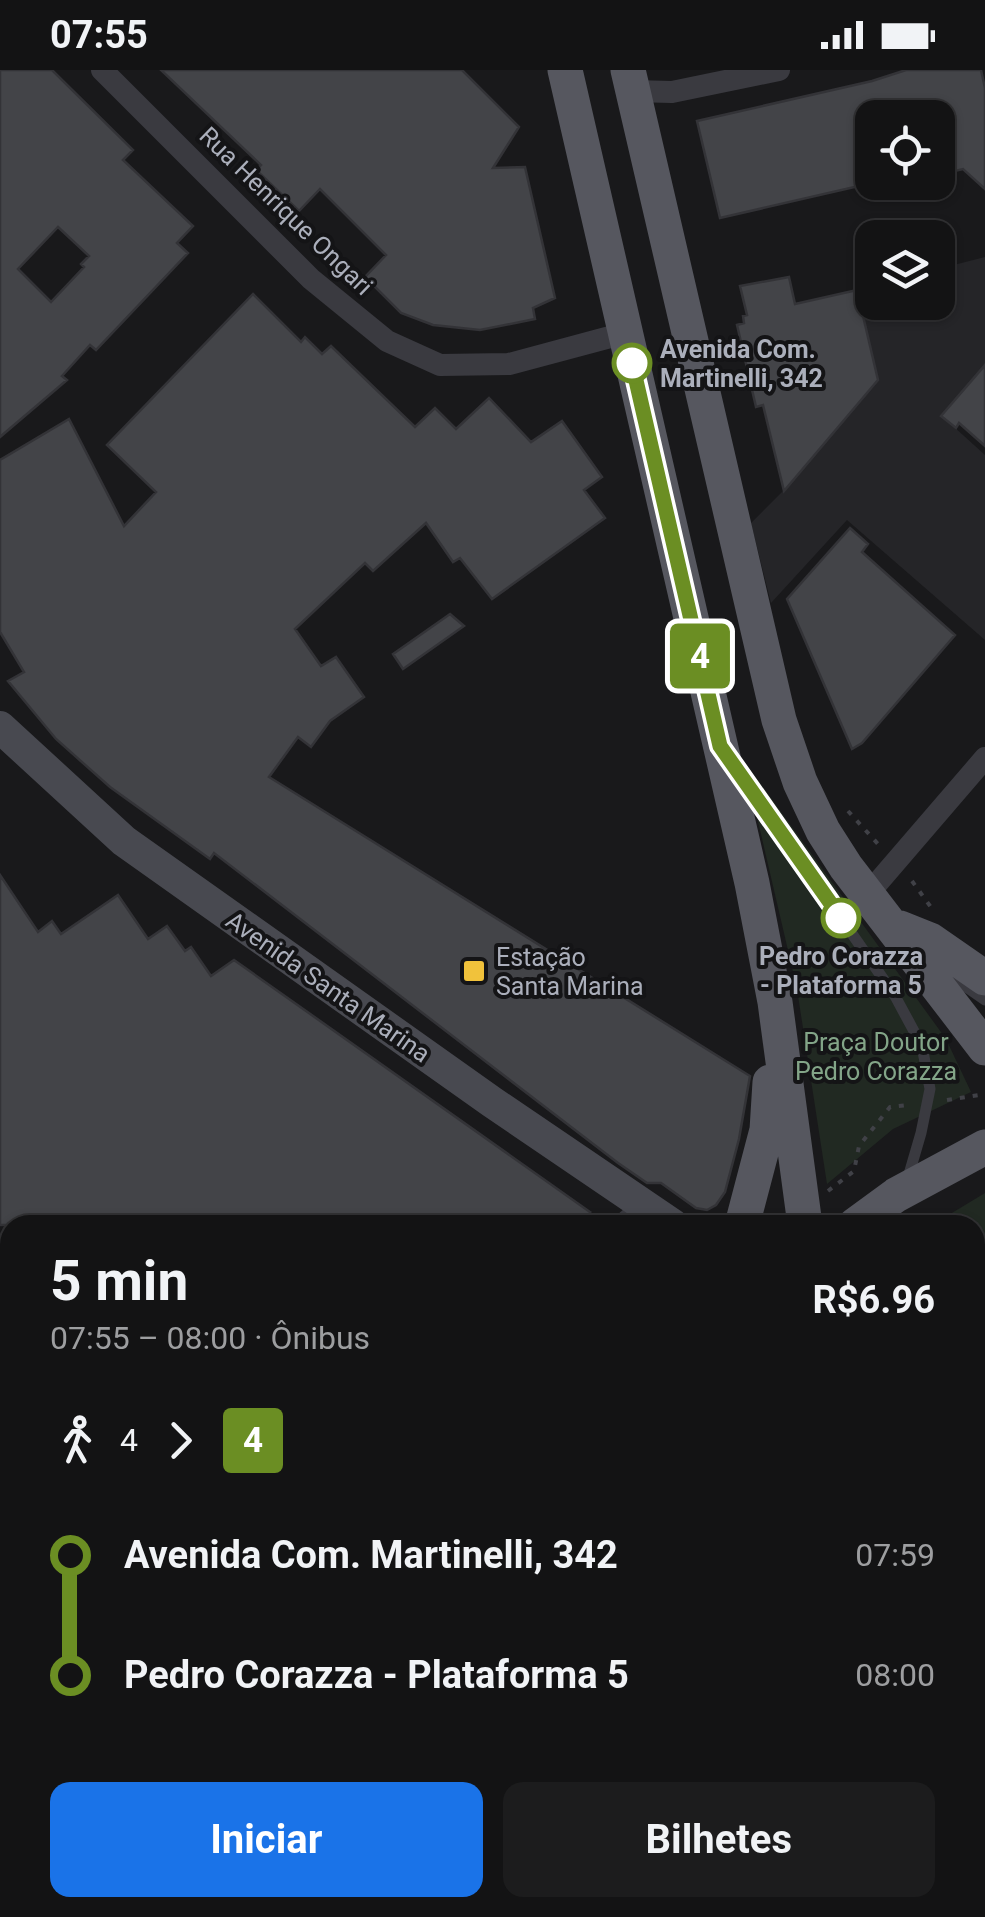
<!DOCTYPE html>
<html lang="pt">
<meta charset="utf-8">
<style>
:root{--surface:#131314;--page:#1c1c1d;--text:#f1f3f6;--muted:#9d9ea0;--line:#323234;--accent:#1a73e8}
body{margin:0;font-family:Roboto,sans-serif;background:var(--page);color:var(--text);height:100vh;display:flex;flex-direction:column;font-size:38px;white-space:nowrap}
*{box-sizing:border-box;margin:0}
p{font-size:32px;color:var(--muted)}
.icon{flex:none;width:55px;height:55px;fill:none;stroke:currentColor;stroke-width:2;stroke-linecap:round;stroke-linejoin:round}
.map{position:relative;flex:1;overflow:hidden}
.drawer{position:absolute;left:0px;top:1145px;width:985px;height:702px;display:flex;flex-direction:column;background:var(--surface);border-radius:30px 30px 0 0;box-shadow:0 2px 8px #0004,0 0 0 2px var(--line)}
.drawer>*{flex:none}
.badge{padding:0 20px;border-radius:8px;font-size:35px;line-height:65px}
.fabs{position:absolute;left:855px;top:30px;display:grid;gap:20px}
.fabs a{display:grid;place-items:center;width:100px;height:100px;border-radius:20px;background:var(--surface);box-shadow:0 2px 8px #0004,0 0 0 2px var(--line);font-size:50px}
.map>.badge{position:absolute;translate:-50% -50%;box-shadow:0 0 0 5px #fff}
.legs{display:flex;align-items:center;gap:15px;height:110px;padding:0 50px;font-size:32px}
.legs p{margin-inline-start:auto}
.headline{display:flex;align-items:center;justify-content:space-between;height:170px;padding:0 50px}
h1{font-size:55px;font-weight:700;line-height:75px}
.primary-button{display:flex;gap:20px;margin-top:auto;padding:20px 50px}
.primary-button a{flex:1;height:115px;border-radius:20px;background:var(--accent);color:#fff;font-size:40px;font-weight:700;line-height:115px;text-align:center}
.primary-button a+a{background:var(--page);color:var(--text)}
ul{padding:0 50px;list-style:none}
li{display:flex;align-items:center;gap:35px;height:120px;font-size:38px}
li i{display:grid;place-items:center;width:15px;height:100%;margin:0 12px;background:currentColor}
li i::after{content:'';width:25px;height:25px;margin:-12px;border:8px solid;border-radius:50%;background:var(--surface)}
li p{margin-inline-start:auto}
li:first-child i{background:linear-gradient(#0000 50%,currentColor 0)}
li:last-child i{background:linear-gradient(currentColor 50%,#0000 0)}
.status{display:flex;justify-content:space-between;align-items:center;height:70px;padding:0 50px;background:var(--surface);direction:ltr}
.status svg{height:28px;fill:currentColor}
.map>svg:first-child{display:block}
.built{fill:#252528}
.green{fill:#212922}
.building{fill:#434448;stroke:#333337;stroke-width:2.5;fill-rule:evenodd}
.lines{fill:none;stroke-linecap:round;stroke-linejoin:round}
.path{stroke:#404147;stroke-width:4;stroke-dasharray:5 8;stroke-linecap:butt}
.lane{stroke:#3a3a40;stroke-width:11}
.street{stroke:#3a3a40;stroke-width:22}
.secondary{stroke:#484950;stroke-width:32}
.primary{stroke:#56575f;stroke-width:35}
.line-1-casing{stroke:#fff;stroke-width:22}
.line-1{stroke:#6b8e23;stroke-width:15}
.stop-1-dot{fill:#fff;stroke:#6b8e23;stroke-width:5}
.poi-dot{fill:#f1c23b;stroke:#141416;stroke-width:4}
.labels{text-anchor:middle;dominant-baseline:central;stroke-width:8;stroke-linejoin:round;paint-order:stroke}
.street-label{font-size:25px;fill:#abafbb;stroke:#141416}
.stop-label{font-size:25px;font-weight:bold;fill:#abafbb;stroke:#141416;text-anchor:start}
.poi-label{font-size:25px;fill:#abafbb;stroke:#141416;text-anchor:start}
.park-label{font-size:25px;fill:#83a588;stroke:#141416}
</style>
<div class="status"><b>07:55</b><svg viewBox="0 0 49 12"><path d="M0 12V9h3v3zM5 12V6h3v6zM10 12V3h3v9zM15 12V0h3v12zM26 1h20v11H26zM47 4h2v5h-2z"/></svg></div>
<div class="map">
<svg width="985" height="1847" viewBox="0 0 985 1847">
<rect width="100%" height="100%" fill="#19191b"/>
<path class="built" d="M 985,187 L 985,294 L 942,346 L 985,385 L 985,570 L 847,450 L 771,533 L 751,453 L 786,418 L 878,310 L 857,220 L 872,216 L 872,232 L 938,232 L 938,199 Z
M 975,1448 L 985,1452 L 985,1847 L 0,1847 L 0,1752 L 10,1747 L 10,1838 L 975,1838 Z"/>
<path class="green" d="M 744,691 L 946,969 L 971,1022 L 893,1059 L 827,1114 L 797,919 Z
M 985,1123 L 985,1269 L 975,1271 L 975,1155 L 932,1155 Z"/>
<path class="building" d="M 0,0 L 52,0 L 133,80 L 123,90 L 193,156 L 177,173 L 188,183 L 96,280 L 90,275 L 62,306 L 67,310 L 0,367 ZM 58,157 L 89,186 L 81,194 L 84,197 L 51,232 L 18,199 Z
M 161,0 L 462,0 L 519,57 L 493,98 L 525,97 L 555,228 L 533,238 L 535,249 L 480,260 L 433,255 L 401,243 L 365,207 L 386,185 L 320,119 L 299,141 L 256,100 L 261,95 Z
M 906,0 L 981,0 L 985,18 L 985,119 L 963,99 L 938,105 L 938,48 L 872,48 L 872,113 L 720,148 L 697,51 L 872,11 Z
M 789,207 L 795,234 L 857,220 L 878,310 L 784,421 L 763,335 L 756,337 L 737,255 L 744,253 L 743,246 L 747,245 L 740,216 Z
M 253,224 L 301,272 L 305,267 L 322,284 L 331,276 L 415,357 L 435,338 L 456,359 L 489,328 L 531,372 L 562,351 L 602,407 L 584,420 L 605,448 L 492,529 L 460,488 L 453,492 L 426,453 L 373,501 L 365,493 L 295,559 L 321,596 L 336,587 L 364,627 L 330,651 L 311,677 L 298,667 L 269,707 L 750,1006 L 739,1069 L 725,1122 L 716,1135 L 707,1140 L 696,1138 L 661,1113 L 647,1113 L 618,1093 L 214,783 L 210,789 L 110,717 L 56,669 L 8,611 L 24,602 L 0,562 L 0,390 L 69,349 L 124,456 L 156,422 L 107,375 Z
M 985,295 L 985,376 L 959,353 L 956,358 L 941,346 Z
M 850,458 L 868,474 L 862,482 L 955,565 L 862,673 L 852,679 L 787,529 Z
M 450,544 L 464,556 L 403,599 L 393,584 Z
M 0,805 L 38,862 L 52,851 L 61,864 L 118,825 L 148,869 L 167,856 L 185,881 L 191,877 L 211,906 L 234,890 L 590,1142 L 574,1155 L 0,1155 Z"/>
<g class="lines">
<path class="path" d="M 848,741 L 878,774
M 912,811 L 933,840
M 947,1030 L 985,1024
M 828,1121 L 854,1101 L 859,1076 L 890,1037 L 908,1035
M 975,1365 L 985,1362"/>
<path class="lane" d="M 738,699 L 895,926 L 922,976 L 930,1019 L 921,1063 L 907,1111
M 943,901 L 985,930
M 614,1155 L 637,1135
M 975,1509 L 985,1519
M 538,1838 L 542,1847
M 0,1846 L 3,1847
M 977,1847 L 985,1843"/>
<path class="street" d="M 102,0 L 311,209 L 387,271 L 440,295 L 509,294 L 625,263
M 633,21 L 672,22 L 779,0
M 868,824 L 985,688
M 0,1256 L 10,1262"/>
<path class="secondary" d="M 0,657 L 124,771 L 492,1032 L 673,1155
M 975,1398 L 985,1404"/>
<path class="primary" d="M 565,0 L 752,813 L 775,932 L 805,1155
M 628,0 L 779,650 L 800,712 L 823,761 L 846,797 L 985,978
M 900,858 L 930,870 L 985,908
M 742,1155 L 767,1060 L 770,1012
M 855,1155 L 896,1125 L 985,1077
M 975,1332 L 985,1329
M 975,1423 L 985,1425
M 0,1653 L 10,1648
M 0,1721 L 10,1716"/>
</g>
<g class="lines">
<defs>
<path id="line-1" d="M 632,293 L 720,676 L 841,848"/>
</defs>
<use href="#line-1" class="line-1-casing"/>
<use href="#line-1" class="line-1"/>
</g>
<g class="stop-1-dot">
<circle cx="632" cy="293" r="18"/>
<circle cx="841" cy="848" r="18"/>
</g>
<rect class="poi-dot" x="462" y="889" width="24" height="24" rx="5"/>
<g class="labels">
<g class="street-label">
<text transform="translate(286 141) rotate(44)">Rua Henrique Ongari</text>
<text transform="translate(328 917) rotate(35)">Avenida Santa Marina</text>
</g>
<g class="stop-label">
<text x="660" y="279">Avenida Com.<tspan x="660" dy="29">Martinelli, 342</tspan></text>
<text x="841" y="886" text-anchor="middle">Pedro Corazza<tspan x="841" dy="29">- Plataforma 5</tspan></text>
</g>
<g class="poi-label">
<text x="496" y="887">Estação<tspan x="496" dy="29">Santa Marina</tspan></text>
</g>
<g class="park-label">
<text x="876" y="972">Praça Doutor<tspan x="876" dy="29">Pedro Corazza</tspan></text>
</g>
</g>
</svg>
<div class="fabs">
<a><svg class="icon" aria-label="locate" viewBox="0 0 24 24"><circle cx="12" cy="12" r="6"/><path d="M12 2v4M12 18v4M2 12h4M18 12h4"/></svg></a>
<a><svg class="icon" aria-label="layers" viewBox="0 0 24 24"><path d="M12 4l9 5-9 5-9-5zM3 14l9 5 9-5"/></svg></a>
</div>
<b class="badge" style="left:700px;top:586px;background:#6b8e23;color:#fff">4</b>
<section class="drawer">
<div class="headline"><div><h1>5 min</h1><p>07:55 – 08:00 · Ônibus</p></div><b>R$6.96</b></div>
<div class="legs"><svg class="icon" aria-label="walk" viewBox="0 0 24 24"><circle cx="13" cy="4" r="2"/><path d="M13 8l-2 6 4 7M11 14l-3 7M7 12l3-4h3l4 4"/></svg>4<svg class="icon" aria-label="forward" viewBox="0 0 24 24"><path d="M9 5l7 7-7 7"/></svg><b class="badge" style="background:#6b8e23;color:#fff">4</b></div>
<ul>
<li><i style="color:#6b8e23"></i><b>Avenida Com. Martinelli, 342</b><p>07:59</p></li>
<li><i style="color:#6b8e23"></i><b>Pedro Corazza - Plataforma 5</b><p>08:00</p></li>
</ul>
<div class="primary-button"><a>Iniciar</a><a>Bilhetes</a></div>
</section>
</div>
